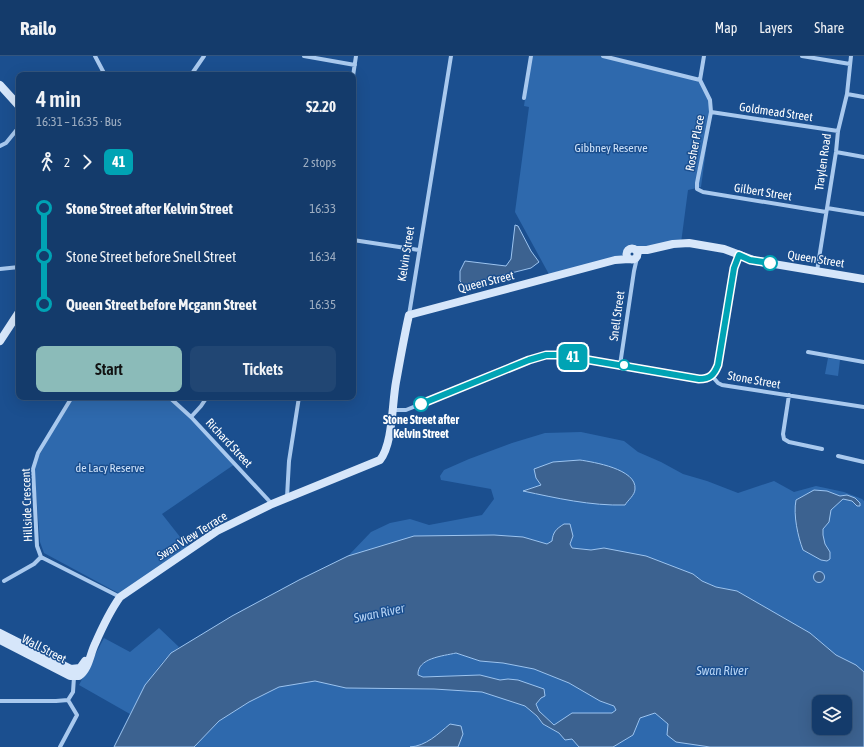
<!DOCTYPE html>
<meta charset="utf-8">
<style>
:root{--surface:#143b6b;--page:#214673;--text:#f1f3f6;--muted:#9dadc1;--line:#33557e;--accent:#8bbbb9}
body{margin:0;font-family:"Asap Condensed",sans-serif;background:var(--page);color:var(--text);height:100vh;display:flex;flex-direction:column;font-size:15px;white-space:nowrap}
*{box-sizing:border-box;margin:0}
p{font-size:13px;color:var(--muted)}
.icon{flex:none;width:22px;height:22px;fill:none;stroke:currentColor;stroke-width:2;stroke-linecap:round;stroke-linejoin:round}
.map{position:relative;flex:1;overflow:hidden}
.panel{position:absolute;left:16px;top:16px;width:340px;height:328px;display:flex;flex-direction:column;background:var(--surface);border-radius:8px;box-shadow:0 4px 16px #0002,0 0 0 1px var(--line)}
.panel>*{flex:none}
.badge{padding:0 8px;border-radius:6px;font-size:14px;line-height:26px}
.buttons{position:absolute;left:812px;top:639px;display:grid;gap:8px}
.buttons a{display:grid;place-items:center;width:40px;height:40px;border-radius:8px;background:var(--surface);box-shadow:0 4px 16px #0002,0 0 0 1px var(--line);font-size:20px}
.map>.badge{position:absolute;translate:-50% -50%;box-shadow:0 0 0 2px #fff}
.legs{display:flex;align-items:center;gap:6px;height:44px;padding:0 20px;font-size:13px}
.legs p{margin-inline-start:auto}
.head{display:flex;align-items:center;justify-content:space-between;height:68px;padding:0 20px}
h1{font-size:22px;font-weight:600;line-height:30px}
.primary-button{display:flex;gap:8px;margin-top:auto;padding:8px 20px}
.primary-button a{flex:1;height:46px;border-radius:8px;background:var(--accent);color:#111;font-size:16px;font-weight:600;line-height:46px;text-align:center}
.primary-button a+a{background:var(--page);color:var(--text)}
ul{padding:0 20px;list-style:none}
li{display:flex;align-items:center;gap:14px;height:48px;font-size:15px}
li i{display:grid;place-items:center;width:6px;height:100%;margin:0 5px;background:currentColor}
li i::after{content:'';width:10px;height:10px;margin:-5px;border:3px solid;border-radius:50%;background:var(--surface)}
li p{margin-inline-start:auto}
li:first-child i{background:linear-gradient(#0000 50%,currentColor 0)}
li:last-child i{background:linear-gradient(currentColor 50%,#0000 0)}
header{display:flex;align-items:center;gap:24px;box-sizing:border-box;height:56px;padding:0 20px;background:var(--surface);border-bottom:1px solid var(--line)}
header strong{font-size:19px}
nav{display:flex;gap:22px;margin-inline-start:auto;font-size:14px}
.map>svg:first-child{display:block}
.green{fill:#2e69ad}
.water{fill:#3c6290;stroke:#9cc4f0;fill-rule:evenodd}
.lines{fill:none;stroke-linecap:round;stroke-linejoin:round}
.street{stroke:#a9c9ee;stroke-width:4}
.secondary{stroke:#d6e6fa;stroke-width:8}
.line-1-casing{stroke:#fff;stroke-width:9}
.line-1{stroke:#00a3b4;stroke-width:6}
.stop-1-dot{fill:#fff;stroke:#00a3b4;stroke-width:2}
.labels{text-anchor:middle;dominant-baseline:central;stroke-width:3;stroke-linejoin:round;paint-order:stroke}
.street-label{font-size:12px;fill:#fff;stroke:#1b4f8f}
.park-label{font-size:12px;fill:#cfe3fa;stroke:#1b4f8f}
.stop-label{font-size:12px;font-weight:bold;fill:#fff;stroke:#1b4f8f}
.water-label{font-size:13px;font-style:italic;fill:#b5d3f5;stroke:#1b4f8f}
</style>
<header>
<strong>Railo</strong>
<nav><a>Map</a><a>Layers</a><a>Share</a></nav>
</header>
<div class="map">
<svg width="864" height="691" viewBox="0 0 864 691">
<rect width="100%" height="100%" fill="#1b4f8f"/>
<path class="green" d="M 531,0 L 603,0 L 700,24 L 710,44 L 711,56 L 701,131 L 688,134 L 681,187 L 638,197 L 631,190 L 627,197 L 615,204 L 551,222 L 515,156 L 529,51 L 524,50 Z
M 828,302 L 840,304 L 838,320 L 825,318 Z
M 72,341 L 169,341 L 235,408 L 162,458 L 188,491 L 120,538 L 44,497 L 40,486 L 34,413 L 36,405 Z
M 581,376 L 624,385 L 638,396 L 661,406 L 683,418 L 707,425 L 738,437 L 774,425 L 794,436 L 816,430 L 844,436 L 862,443 L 864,445 L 864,616 L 856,609 L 836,599 L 810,577 L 737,535 L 716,531 L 702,525 L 693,518 L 604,492 L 591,494 L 572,492 L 570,488 L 573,480 L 553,478 L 552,485 L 547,488 L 523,481 L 415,480 L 348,500 L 371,476 L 390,467 L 410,463 L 429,469 L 482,459 L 494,443 L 491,433 L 441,424 L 440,420 L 444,414 L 469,403 L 512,387 L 545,377 Z
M 159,572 L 179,591 C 157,607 143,634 130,658 L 79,629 L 104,582 L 130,596 Z
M 456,597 L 480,605 L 503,607 L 534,613 L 569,627 L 600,645 L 614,650 L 616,654 L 612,657 L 572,657 L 554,669 L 539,655 L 536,648 L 541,642 L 508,623 L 500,624 L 480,619 L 423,621 L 418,620 C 417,602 443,600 456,597 Z
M 315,625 L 346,632 L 434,633 L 482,636 L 525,650 L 537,660 L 543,668 L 559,677 L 565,684 L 572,683 L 579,691 L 194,691 L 219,665 L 249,646 L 279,631 Z
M 655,657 L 668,668 L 676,686 L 710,691 L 613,691 L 633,679 L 640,662 Z"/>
<path class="water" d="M 515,169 L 518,170 L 531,195 L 539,206 L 531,212 L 464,229 L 460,225 L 460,215 L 465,205 L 506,210 L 511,203 Z
M 580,404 C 593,406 637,413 635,433 C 635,439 628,444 625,449 C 591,450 556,442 523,435 L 541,429 L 536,422 L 534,413 L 553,406 Z
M 814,434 L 827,435 L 840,440 L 847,439 L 855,442 L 860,447 L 860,450 L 857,450 L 852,445 L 843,443 L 831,454 L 829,466 L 823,473 L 823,479 L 825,488 L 830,496 L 830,503 L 827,505 L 821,504 L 803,494 C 798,481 793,459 796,444 Z
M 564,468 L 570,468 L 573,480 L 570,488 L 572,492 L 591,494 L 604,492 L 646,500 L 693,518 L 702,525 L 716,531 L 737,535 L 810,577 L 836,599 L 856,609 L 864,616 L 864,691 L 710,691 L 676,686 L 667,679 L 668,668 L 655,657 L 640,662 L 633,679 L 613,691 L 579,691 L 572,683 L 565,684 L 559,677 L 543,668 L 537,660 L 525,650 L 482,636 L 434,633 L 346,632 L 315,625 L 279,631 L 249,646 L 219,665 L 194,691 L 114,691 L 145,629 L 171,597 L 232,560 L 299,524 L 348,500 L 414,480 L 494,479 L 523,481 L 547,488 L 552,485 C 553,476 556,473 564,468 ZM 456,597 L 480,605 L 503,607 L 534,613 L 569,627 L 600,645 L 614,650 L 616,654 L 612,657 L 572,657 L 554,669 L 539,655 L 536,648 L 541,642 L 545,640 L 544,633 L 518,624 L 508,623 L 500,624 L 480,619 L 423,621 L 418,619 C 417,602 443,600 456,597 ZM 819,646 L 845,646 L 845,672 L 819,672 Z
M813.5 521a5.5 5.5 0 1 1 11 0a5.5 5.5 0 1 1-11 0Z
M 450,668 L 461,670 L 463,678 L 458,691 L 410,691 C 426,690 438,678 450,668 Z"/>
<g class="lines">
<path class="street" d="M 95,0 L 105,19
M 304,0 L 355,9
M 603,0 L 700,24
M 802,0 L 850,8
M 191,19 L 204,0
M 353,20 L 356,0
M 700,24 L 710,44 L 711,56 L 697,127 L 697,133 L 703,136 L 826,156
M 700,24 L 704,0
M 847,38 L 864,41
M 524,42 L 531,0
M 711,56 L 838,75
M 0,90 L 6,87 L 19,71
M 836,96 L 864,101
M 827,152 L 864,158
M 353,184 L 419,194
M 0,213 L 19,211
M 817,215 L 836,96 L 838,75 L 847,38 L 851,0
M 409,259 L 451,0
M 808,296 L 864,306
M 620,309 L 634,215 L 637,202
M 712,320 L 718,327 L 722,329 L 864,351
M 789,339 L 783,378 L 784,383 L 789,386 L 822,393
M 72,341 L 38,397 L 33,413 L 37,490 L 41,501 L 120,541
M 169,341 L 191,361 L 272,448
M 393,354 L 406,354 L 529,304 L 546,299 L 560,299 L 699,323 C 710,323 714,319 718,309 L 734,208 L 739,199
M 191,361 L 201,350 L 207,341
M 838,400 L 864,406
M 287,441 L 289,405 L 299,341
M 4,525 L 34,508 L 41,501
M 68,644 L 73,636 L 74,621
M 0,645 L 56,645 L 68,644
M 60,691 L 77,659 L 68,644"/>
<path class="secondary" d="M 0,29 L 19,50
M626.5 198a5.5 5.5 0 1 1 11 0a5.5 5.5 0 1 1-11 0Z
M 636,194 L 647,194 L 673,188 L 689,187 L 724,193 L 756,205 L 864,223
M 0,285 L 19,256
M 0,577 L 71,613 L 80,612 L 85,605
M 0,584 L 70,620 L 79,620 C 89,613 90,598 95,588 C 102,572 110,555 120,541 L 217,475 L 272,448 L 380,404 C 393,388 392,347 396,326 C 400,304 404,281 409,259 L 615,204 L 629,203"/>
</g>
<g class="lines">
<defs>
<path id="line-1" d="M 421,348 L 529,304 L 546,299 L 560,299 L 699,323 C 710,323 714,319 718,309 L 734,212 L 739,199 L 750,204 L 770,207"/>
</defs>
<use href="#line-1" class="line-1-casing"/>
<use href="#line-1" class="line-1"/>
</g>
<g class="stop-1-dot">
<circle cx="770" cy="207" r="7"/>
<circle cx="624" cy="309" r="5"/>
<circle cx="421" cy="348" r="7"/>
</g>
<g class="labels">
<g class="street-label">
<text transform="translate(776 56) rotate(8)">Goldmead Street</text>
<text transform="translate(695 87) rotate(-79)">Rosher Place</text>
<text transform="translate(823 106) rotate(-82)">Traylen Road</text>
<text transform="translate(763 136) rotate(9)">Gilbert Street</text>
<text transform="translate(406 198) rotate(-81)">Kelvin Street</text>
<text transform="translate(816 203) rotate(9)">Queen Street</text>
<text transform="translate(486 226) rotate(-14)">Queen Street</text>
<text transform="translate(617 260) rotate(-82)">Snell Street</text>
<text transform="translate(754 324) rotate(10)">Stone Street</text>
<text transform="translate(229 387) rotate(47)">Richard Street</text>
<text transform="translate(27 449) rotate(-92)">Hillside Crescent</text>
<text transform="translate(192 480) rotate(-32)">Swan View Terrace</text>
<text transform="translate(44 593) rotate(27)">Wall Street</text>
</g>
<g class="park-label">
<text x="611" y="92">Gibbney Reserve</text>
<text x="110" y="412">de Lacy Reserve</text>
</g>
<g class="stop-label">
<text x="421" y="364">Stone Street after<tspan x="421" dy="14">Kelvin Street</tspan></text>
</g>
<g class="water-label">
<text transform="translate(379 557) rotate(-12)">Swan River</text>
<text x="722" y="614">Swan River</text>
</g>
</g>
</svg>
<div class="buttons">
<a><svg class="icon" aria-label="layers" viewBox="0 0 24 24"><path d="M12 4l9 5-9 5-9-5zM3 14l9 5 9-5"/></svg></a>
</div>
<b class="badge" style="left:573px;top:301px;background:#00a3b4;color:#fff">41</b>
<section class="panel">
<div class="head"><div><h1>4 min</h1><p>16:31 – 16:35 · Bus</p></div><b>$2.20</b></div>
<div class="legs"><svg class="icon" aria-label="walk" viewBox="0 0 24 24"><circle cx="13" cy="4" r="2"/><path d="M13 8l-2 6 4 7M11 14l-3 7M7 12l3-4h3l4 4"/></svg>2<svg class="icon" aria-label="forward" viewBox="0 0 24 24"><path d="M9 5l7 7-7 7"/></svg><b class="badge" style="background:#00a3b4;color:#fff">41</b><p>2 stops</p></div>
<ul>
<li><i style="color:#00a3b4"></i><b>Stone Street after Kelvin Street</b><p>16:33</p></li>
<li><i style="color:#00a3b4"></i><span>Stone Street before Snell Street</span><p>16:34</p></li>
<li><i style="color:#00a3b4"></i><b>Queen Street before Mcgann Street</b><p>16:35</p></li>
</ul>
<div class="primary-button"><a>Start</a><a>Tickets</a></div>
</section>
</div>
